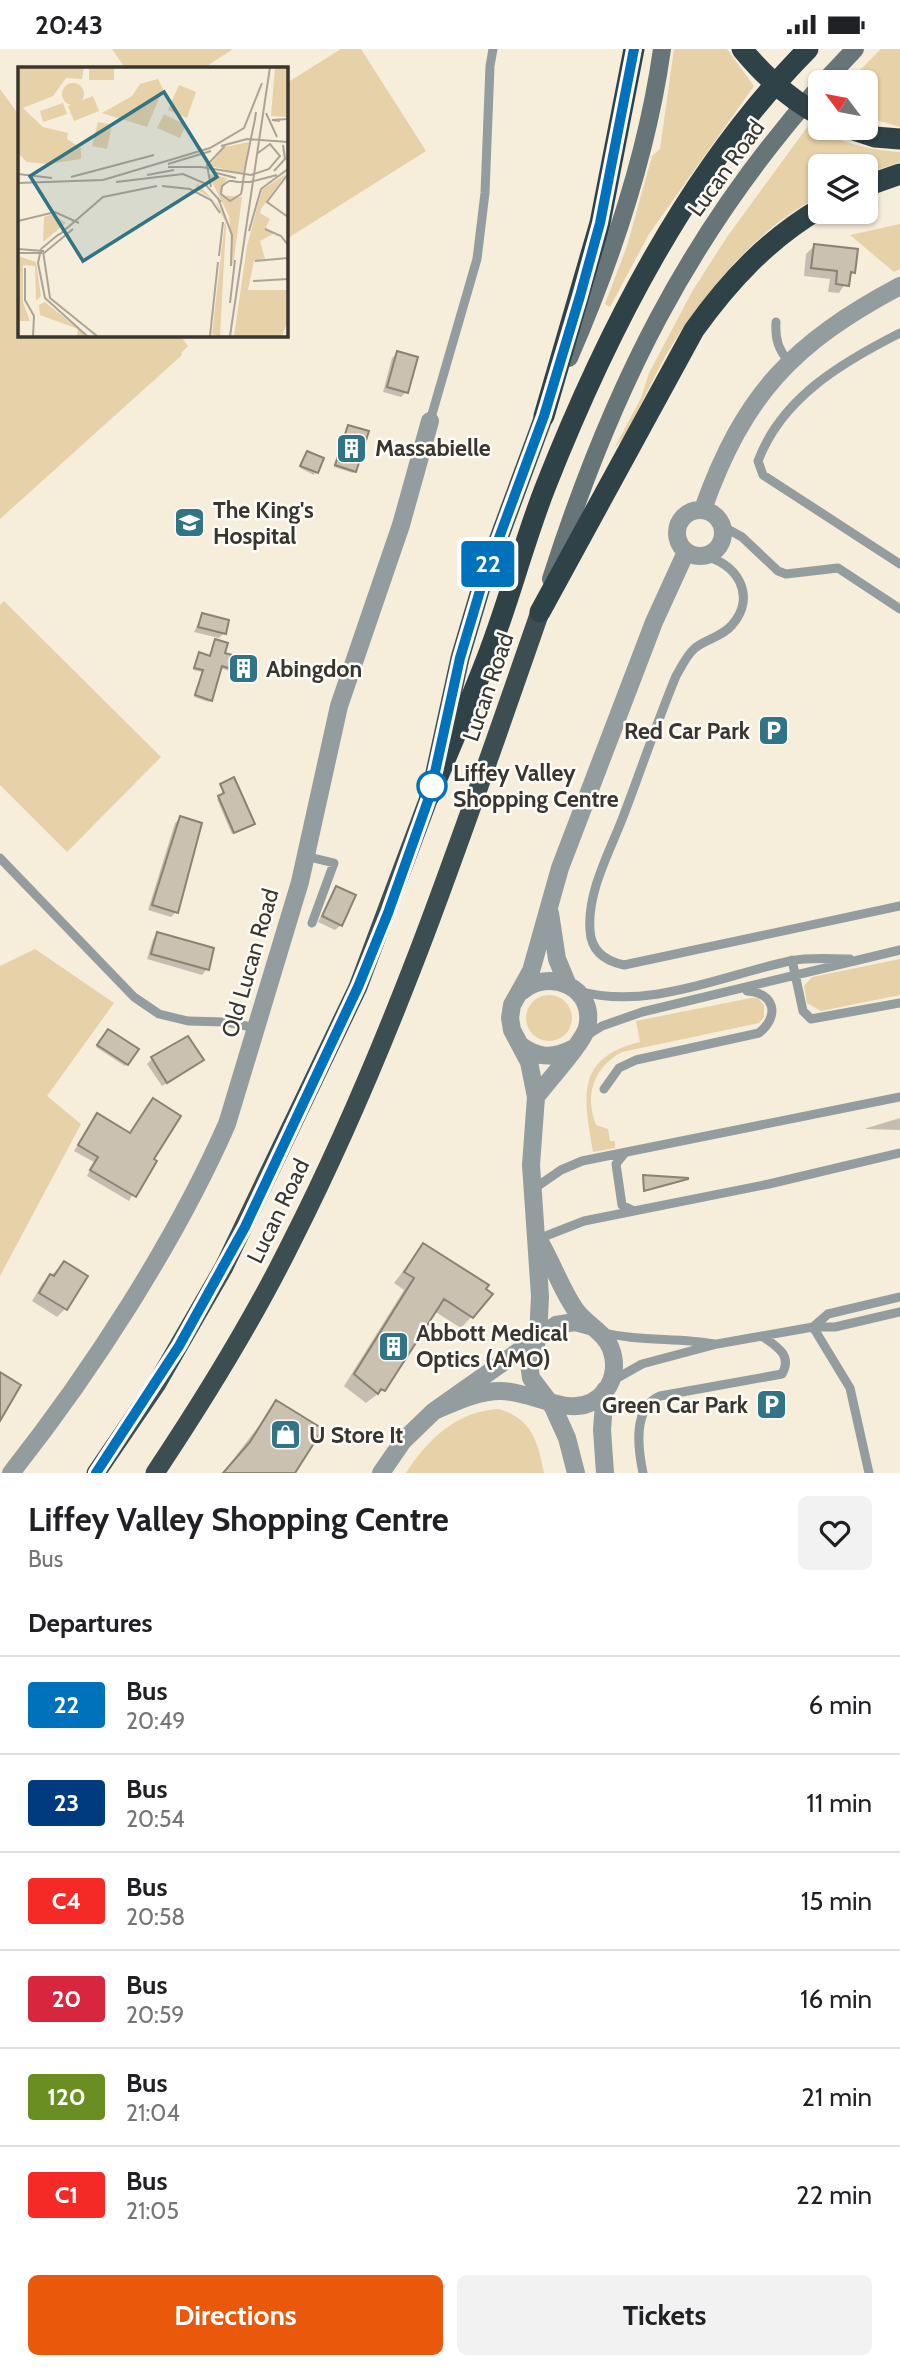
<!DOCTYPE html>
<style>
:root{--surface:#fff;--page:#f2f2f2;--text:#202124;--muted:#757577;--line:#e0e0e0;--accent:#ea580c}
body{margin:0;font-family:Cabin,sans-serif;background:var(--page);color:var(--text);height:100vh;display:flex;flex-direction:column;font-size:26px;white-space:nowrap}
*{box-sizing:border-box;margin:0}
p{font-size:23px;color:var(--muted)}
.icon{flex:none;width:38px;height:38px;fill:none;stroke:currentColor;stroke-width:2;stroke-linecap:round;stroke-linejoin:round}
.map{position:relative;height:1424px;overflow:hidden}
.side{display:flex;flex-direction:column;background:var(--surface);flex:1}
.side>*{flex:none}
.badge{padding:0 14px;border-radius:5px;font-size:24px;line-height:46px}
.needle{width:46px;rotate:302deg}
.fabs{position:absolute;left:808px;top:21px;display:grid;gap:14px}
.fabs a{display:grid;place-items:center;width:70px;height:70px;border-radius:10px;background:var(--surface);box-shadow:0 2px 5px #0004;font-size:35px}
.map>.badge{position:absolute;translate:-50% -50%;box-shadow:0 0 0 4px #fff}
h2{padding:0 28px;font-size:26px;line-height:63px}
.round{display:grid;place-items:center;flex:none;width:74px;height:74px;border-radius:10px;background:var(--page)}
.head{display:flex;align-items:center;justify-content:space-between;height:119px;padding:0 28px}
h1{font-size:33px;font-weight:700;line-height:52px}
.cta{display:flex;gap:14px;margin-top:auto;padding:14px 28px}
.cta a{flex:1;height:80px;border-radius:10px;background:var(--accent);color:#fff;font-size:28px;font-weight:700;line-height:80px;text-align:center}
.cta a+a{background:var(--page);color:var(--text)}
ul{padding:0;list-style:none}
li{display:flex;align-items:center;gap:21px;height:98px;padding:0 28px;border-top:2px solid var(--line)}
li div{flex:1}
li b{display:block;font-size:26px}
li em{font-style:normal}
li .badge{min-width:77px;font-weight:700;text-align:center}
.status{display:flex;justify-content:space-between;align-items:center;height:49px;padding:0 35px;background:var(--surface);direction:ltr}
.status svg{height:19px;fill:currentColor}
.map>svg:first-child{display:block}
.green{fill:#e6d1a8}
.shadow{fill:#0003}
.building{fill:#cac1b0;stroke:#8b8272;stroke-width:2}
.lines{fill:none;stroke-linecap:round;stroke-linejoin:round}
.service{stroke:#939c9f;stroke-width:9}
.minor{stroke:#939c9f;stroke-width:18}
.secondary{stroke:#677579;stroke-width:18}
.trunk{stroke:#3c4e52;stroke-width:19}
.motorway{stroke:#2f4247;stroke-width:21}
.line-casing{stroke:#fff;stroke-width:16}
.line{stroke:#0072bc;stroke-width:10}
.stop-dot{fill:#fff;stroke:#0072bc;stroke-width:3.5}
.labels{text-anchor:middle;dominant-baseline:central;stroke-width:5;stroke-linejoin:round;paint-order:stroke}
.street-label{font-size:23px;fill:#3a362f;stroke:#fdfcf8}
.poi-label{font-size:23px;font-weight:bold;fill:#3a362f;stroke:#fdfcf8;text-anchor:start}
.stop-label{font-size:23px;font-weight:bold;fill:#3a362f;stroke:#fdfcf8;text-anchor:start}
.inset-road{fill:none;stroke:#aba496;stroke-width:2}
.view{fill:#317485;fill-opacity:0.15;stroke:#317485;stroke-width:3.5}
.inset-edge{fill:none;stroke:#3a362f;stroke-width:3.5}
</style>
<div class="status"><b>20:43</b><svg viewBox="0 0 49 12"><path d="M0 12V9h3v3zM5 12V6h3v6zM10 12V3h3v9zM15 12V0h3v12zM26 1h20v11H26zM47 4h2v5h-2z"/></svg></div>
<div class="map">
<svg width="900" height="1424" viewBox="0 0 900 1424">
<rect width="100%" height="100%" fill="#f7eddb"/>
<path class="green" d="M 112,0 L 233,0 L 204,19 L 125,19 Z
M 341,0 L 361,0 L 426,102 L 285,191 L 285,35 Z
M 674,0 L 727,0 L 754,37 L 649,185 L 610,258 L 605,255 L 627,197 L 652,107 L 660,100 Z
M 881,0 L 900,0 L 900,78 L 866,68 L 866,33 L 848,33 Z
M 0,40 L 19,66 L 19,285 L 179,285 L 188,297 L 181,304 L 182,306 L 0,470 Z
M 808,77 C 837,92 867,101 900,103 L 900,113 L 866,125 L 866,117 L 821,117 L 821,147 C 765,173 718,229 683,279 C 660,311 644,352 625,387 L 614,400 L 641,349 L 649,324 L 693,241 L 727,188 Z
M 900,175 L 900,220 L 894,223 L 850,186 Z
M 4,552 L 161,708 L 67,803 L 0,736 L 0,556 Z
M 35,900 L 114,954 L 47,1047 L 81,1075 L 0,1227 L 0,917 Z
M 900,910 L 900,946 L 821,962 L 807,954 L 804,937 L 812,928 Z
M526 969a23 23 0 1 1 46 0a23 23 0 1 1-46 0Z
M 751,949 L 758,949 L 764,956 L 764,968 L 759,974 L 622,1003 C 594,1018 584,1046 596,1076 L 608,1080 L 610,1092 L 615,1092 L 615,1099 L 593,1103 C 584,1049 574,1009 640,993 L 636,972 Z
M 499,1360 C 532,1370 538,1393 544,1424 L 406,1424 C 428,1390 457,1362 499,1360 Z"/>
<path class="shadow" d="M 815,196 L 853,223 L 839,244 L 828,243 L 830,230 L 804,227 L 806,205 Z
M 397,304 L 406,343 L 401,348 L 383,343 L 392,309 Z
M 348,378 L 355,422 L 353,424 L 334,418 Z
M 306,406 L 322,410 L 314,426 L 300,419 Z
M 202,566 L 224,584 L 219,589 L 194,583 Z
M 215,591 L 223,605 L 252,626 L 250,628 L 220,619 L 209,653 L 194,648 L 202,623 L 193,621 L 199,605 L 209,608 Z
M 221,736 L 250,777 L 232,785 L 217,750 L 223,747 Z
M 181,769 L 176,863 L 171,868 L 148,861 L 175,774 Z
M 336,839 L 341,876 L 335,881 L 318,873 Z
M 158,885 L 207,920 L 202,926 L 147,910 L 153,890 Z
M 106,984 L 127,1015 L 125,1017 L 96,998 Z
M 152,1010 L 197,1015 L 162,1037 L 147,1015 Z
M 153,1051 L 151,1111 L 129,1152 L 87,1127 L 94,1113 L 74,1102 L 97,1066 L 129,1085 Z
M 900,1069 L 900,1081 L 865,1080 L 867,1079 Z
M 643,1128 L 684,1132 L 643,1143 Z
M 423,1196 L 472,1267 L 461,1279 L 434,1262 L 383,1341 L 366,1354 L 344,1337 L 404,1241 L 394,1234 Z
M 64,1214 L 65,1260 L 57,1268 L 32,1252 L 42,1235 Z
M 277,1353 L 320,1381 L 292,1424 L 223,1424 Z"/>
<path class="building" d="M 814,195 L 858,200 L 855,224 L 851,223 L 849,237 L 836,235 L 837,222 L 811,219 Z
M 397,302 L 418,308 L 408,344 L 387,338 Z
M 348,376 L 369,382 L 356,423 L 335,416 Z
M 307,402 L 324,409 L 318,424 L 300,417 Z
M 202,564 L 229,571 L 226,585 L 198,578 Z
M 215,590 L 228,594 L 225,604 L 257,613 L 253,627 L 222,617 L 212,652 L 195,646 L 203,621 L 194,619 L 199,603 L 210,607 Z
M 234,728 L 255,775 L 234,784 L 218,747 L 224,744 L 220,735 Z
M 180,767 L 202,774 L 178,864 L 152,856 Z
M 336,837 L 356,846 L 342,877 L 322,867 Z
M 157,883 L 214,899 L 209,921 L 151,905 Z
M 108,980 L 139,1000 L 128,1016 L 97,996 Z
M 188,987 L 204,1011 L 167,1034 L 151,1008 Z
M 153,1049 L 181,1067 L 154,1110 L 157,1112 L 136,1148 L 90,1121 L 98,1108 L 78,1096 L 97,1064 L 130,1084 Z
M 643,1126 L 688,1129 L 688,1130 L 644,1142 Z
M 423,1194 L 489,1236 L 486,1240 L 493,1245 L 473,1269 L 444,1250 L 385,1342 L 381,1340 L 378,1345 L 354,1325 L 414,1229 L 404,1223 Z
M 64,1212 L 88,1227 L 67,1261 L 39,1244 L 50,1225 L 54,1227 Z
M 0,1323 L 21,1336 L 0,1372 Z
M 276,1351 L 323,1380 L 295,1424 L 223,1424 L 250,1393 Z"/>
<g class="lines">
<path class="service" d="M 776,273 C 775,290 778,300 789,313
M 900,284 C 843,313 782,348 758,412 L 763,426 L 900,515
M 430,372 L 477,210 L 485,144 L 490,17 L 493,0
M 722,477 L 742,488 L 778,522 L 786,525 L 838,519 L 900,560
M 702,507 C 736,512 758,547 732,576 C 722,588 706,590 695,599 C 686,607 682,617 676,627 C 657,673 641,721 623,768 C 610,802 587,843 590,881 C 591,902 605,912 624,916 L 900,857
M 305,807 L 334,814 L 312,874
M 0,809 L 134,948 L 159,965 L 188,972 L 226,973 L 257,979
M 792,911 L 803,962 L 811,970 L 900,954
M 579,942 C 648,962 723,926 790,912 C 810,908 830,910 850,910
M 586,987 L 602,977 L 642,963 L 900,901
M 604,1040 L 619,1019 L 636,1011 L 759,984 C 780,967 775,944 747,942
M 624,1105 L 616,1115 L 622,1156 L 634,1162
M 532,1141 L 561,1121 L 582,1112 L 900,1048
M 538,1190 L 584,1172 L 769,1135 L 900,1104
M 813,1278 L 850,1339 L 869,1424
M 813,1278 L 828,1265 L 900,1248
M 601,1283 C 639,1293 677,1288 715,1295
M 612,1332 L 642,1315 L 717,1295 L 813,1278 L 835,1278 L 900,1263
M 643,1424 C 638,1400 632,1359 660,1347 L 782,1325 C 793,1306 776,1297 762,1287"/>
<path class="minor" d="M 703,460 C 744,345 793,294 900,237
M677 484a23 23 0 1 1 46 0a23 23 0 1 1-46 0Z
M 550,864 L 557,910 L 567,934
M 521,943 C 548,918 597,938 587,979 C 582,995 548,1032 536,1048
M 520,996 C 537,1009 553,1010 572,1000
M 434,1362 C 455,1353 477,1342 501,1342 C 537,1342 578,1377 606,1341 C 615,1329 616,1313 611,1300 C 605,1283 585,1275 575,1260 C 561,1240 553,1215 540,1193
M 11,1424 C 91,1323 175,1193 227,1075 L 300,833 L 339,657 L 401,476 L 430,372
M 381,1424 L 403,1392 L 434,1362 L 556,1276 L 575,1273 L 590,1277
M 576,1424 L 567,1389 L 553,1358 L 531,1329 L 529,1315 L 538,1289 L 540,1247 L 531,1116 L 536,1048 L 529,1013 L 512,981 L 510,969 L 512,956 L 531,922 L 560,819 L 654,573 L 686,503
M 605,1424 L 602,1381 L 605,1341"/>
<path class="secondary" d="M 824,33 L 855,0
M 569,309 C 612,210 647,107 662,0
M 551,530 C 611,342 688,185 821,36"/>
<path class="trunk" d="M 96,1424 L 156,1336 L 224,1218 L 358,938 L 430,746 L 460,609 L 482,535 L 544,367
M 155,1424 C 205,1349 252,1273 292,1192 C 394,991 466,775 540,563"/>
<path class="motorway" d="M 742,0 C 765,28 789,50 821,67
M 848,79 L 875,88 L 900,90
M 866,137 L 900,125
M 544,367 L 600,174 L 634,0
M 540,563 L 694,281 C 729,232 768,190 821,159
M 430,746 C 448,704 466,662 483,619 C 507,560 522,498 545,439 C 607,282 689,120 808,0"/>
</g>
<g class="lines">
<defs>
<path id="line" d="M 96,1424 L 179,1297 L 245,1178 L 358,938 L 388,864 L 430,746 L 460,609 L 482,535 L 544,367 L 580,247 L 600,174 L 634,0"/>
</defs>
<use href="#line" class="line-casing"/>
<use href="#line" class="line"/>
</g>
<defs>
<symbol id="building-square" viewBox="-11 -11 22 22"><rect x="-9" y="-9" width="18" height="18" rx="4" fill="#317485" stroke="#fdfcf8"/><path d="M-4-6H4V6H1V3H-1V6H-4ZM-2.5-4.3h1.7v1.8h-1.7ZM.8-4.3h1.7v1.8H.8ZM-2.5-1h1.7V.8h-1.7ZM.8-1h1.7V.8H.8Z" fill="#fff"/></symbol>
<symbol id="school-square" viewBox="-11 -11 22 22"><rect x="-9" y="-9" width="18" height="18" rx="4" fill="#317485" stroke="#fdfcf8"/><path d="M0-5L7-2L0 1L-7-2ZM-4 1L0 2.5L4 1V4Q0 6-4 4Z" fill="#fff"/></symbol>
<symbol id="parking-square" viewBox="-11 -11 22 22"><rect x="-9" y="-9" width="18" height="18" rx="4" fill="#317485" stroke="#fdfcf8"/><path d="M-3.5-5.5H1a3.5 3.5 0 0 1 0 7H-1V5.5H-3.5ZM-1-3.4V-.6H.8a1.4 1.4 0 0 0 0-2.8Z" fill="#fff"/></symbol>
<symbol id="shop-square" viewBox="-11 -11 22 22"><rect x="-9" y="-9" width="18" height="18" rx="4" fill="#317485" stroke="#fdfcf8"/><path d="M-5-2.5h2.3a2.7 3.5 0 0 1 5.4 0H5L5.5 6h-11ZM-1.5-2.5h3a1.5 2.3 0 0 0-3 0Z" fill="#fff"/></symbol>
</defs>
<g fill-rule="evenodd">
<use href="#building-square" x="334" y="382" width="35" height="35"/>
<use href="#school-square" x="172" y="456" width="35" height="35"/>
<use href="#building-square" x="226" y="602" width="35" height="35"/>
<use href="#parking-square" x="756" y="664" width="35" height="35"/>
<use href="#building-square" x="376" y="1280" width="35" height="35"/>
<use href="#parking-square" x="754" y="1338" width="35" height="35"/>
<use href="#shop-square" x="268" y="1368" width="35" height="35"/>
</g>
<circle class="stop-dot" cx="432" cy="737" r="14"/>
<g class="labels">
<g class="street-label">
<text transform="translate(726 119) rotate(-54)">Lucan Road</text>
<text transform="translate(488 638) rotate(-71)">Lucan Road</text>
<text transform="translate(250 914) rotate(-74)">Old Lucan Road</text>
<text transform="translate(278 1162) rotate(-64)">Lucan Road</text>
</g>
<g class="poi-label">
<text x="375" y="399">Massabielle</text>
<text x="213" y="461">The King's<tspan x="213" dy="26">Hospital</tspan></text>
<text x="266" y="620">Abingdon</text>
<text x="750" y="682" text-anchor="end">Red Car Park</text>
<text x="416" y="1284">Abbott Medical<tspan x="416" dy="26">Optics (AMO)</tspan></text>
<text x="748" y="1356" text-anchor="end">Green Car Park</text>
<text x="309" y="1386">U Store It</text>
</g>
<g class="stop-label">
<text x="453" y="724">Liffey Valley<tspan x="453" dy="26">Shopping Centre</tspan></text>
</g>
</g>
<g transform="translate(18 18)">
<rect width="270" height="270" fill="#f7eddb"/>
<path d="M 0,0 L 66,0 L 64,12 L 48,11 L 35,29 L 5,41 L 25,60 L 50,66 L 49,72 L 63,81 L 63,92 L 30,97 L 9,95 L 0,86 ZM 71,0 L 96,0 L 96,13 L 71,13 ZM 257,0 L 269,0 L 269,50 L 253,49 ZM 140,12 L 145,22 L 129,60 L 84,46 L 114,29 L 122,17 ZM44 27a11 11 0 1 1 22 0a11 11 0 1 1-22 0ZM 161,18 L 178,25 L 169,51 L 150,43 ZM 75,29 L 81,44 L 56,54 L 50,39 ZM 45,36 L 49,47 L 25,55 L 22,44 ZM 146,47 L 168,58 L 162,71 L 139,61 ZM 80,55 L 94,58 L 89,82 L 74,79 ZM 231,75 L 225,106 L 191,99 L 207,80 ZM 190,107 L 209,111 L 202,128 L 224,130 L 215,200 L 211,149 ZM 268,107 L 243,142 L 242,146 L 252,152 L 247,162 L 257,166 L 242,174 L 247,192 L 236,194 L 230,223 L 269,223 L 269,256 L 264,269 L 216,269 L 229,179 L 244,123 ZM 179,116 L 199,137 L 206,147 L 208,158 L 202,269 L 194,267 L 207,154 L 196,133 L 178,122 ZM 35,147 L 48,156 L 25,175 L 26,150 ZM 0,189 L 18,195 L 23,229 L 18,234 L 17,199 L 5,198 L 5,235 L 12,254 L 0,254 ZM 27,235 L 64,265 L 66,269 L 59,269 L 60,262 L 22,248 L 21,238 Z" fill="#e6d1a8"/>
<path class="inset-road" d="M 238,45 L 237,52 L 232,76 L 227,101 L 224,122 L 223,127 L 212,134 L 203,127 L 204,119 L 211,114 L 215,114 L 219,115 L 232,115 L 259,108M 248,46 L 259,70M 262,54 L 254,53 L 270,52M 203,79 L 229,72 L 270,75M 150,97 L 193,84M 150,100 L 183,100 L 233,108 L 251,102 L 262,89 L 252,77 L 240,86M 256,104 L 267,92 L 265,78M 195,105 L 218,111M 0,107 L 34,111M 270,107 L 249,135 L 270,150M 129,108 L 156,103M 53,110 L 136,88M 98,115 L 165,107 L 186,116 L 203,135M 0,116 L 85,113 L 192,81 L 226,61 L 244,16M 144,119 L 172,122 L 193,133 L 202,146M 193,120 L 189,98 L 207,79M 200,131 L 214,168 L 213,199M 0,154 L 37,145 L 61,156M 247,162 L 263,169 L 270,178M 231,164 L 243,122 L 270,102M 41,168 L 85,130 L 139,119M 0,182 L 25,184 L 32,231 L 79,269M 23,182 L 20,196 L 27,231 L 69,269M 23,182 L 41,167M 0,186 L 24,186M 26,186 L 55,162M 201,189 L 205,155M 237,194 L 270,191M 7,201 L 7,233 L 16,249 L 15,269M 235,214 L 270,212M 212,236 L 217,193M 192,269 L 200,195M 212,269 L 252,0"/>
<path class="view" d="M 146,25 L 199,110 L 65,194 L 12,109 Z"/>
<rect width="270" height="270" class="inset-edge"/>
</g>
</svg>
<div class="fabs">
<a><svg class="needle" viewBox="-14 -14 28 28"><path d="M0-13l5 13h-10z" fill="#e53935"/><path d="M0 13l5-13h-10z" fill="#757577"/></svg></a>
<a><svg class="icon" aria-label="layers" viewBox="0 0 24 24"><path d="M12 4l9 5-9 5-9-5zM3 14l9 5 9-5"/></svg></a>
</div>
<b class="badge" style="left:488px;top:515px;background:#0072bc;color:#fff">22</b>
</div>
<section class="side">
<div class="head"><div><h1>Liffey Valley Shopping Centre</h1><p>Bus</p></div><a class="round"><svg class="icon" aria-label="heart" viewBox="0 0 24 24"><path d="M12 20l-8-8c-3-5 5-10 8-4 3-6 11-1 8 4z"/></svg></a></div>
<h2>Departures</h2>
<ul>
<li><span class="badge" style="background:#0072bc;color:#fff">22</span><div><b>Bus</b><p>20:49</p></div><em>6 min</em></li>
<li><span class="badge" style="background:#003b80;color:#fff">23</span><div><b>Bus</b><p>20:54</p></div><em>11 min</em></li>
<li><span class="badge" style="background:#f52a26;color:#fff">C4</span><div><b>Bus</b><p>20:58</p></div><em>15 min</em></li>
<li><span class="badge" style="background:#d7263d;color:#fff">20</span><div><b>Bus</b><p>20:59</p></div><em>16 min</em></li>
<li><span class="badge" style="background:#6b8e23;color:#fff">120</span><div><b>Bus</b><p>21:04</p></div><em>21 min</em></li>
<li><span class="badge" style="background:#f52a26;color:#fff">C1</span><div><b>Bus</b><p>21:05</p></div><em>22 min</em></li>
</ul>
<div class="cta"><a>Directions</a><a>Tickets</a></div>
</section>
